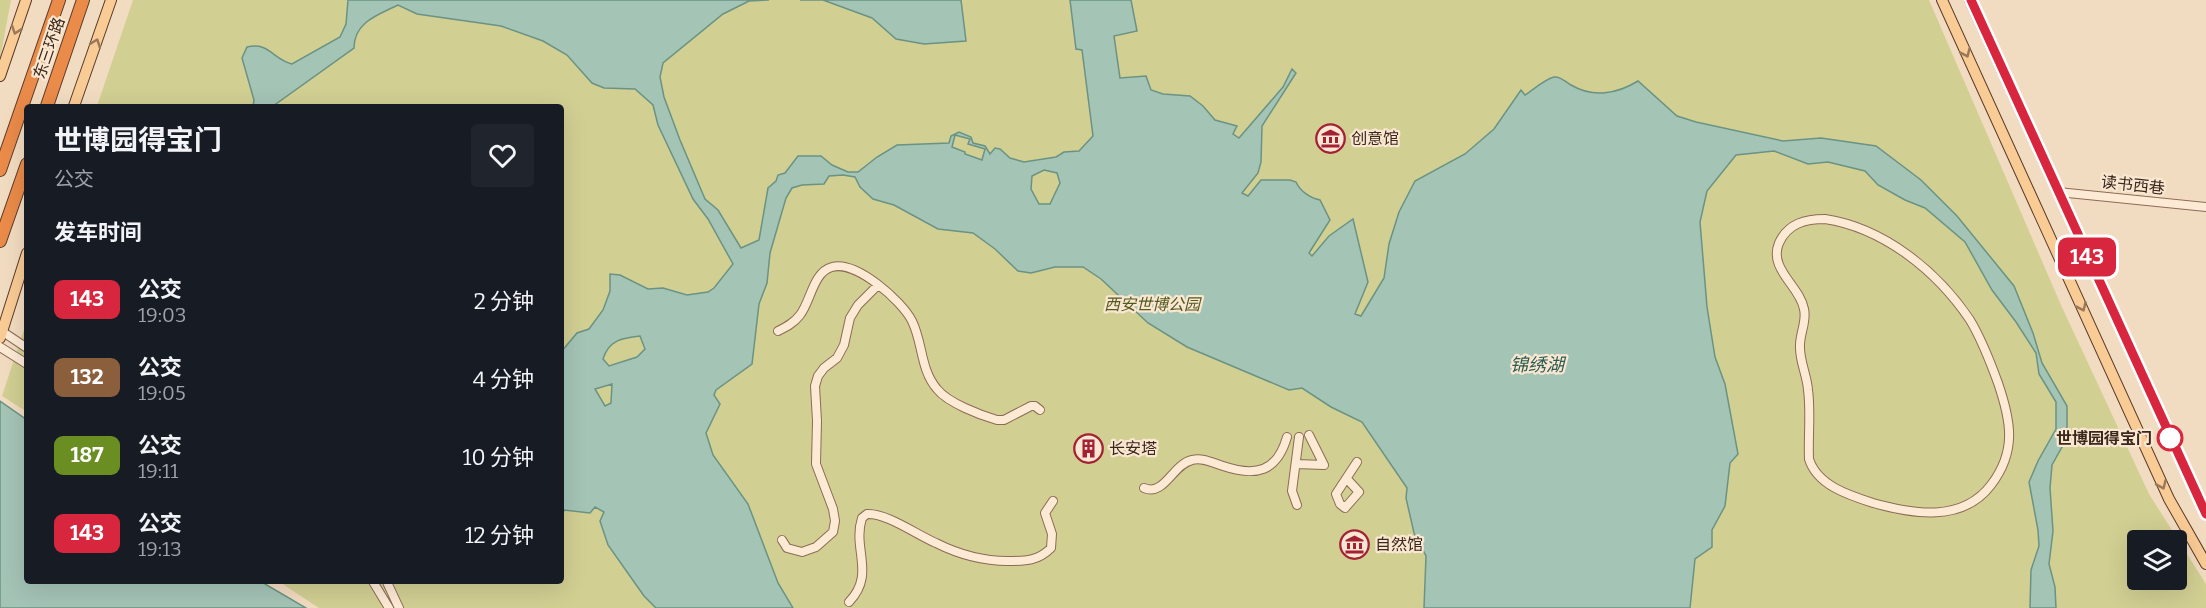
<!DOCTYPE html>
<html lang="zh">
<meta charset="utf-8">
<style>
:root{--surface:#171b24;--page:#20242c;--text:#f1f3f6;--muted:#9ea1a6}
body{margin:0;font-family:Bitter,"Noto Sans SC",serif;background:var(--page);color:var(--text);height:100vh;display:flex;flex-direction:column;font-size:22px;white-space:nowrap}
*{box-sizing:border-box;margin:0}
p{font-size:20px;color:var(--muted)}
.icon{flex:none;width:33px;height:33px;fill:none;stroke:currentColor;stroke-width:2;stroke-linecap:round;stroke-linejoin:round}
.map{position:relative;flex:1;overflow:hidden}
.sheet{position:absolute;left:24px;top:104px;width:540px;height:480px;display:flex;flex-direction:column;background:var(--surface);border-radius:6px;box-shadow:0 6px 24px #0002}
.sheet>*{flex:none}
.badge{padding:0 12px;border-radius:9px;font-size:21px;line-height:39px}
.fabs{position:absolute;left:2127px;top:530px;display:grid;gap:12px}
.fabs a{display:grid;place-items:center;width:60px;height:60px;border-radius:6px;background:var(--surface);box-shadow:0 6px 24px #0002;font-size:30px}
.map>.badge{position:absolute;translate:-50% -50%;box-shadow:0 0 0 3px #fff}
h2{padding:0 30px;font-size:22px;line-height:54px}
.round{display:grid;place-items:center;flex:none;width:63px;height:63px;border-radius:6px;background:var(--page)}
.headline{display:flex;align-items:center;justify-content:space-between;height:102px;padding:0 30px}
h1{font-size:28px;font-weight:700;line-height:45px}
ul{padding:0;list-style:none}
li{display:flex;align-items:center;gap:18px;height:78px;padding:0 30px}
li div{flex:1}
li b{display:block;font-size:22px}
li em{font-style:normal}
li .badge{min-width:66px;font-weight:700;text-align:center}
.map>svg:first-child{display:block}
.green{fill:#d2cf93;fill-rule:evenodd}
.water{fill:#a4c4b6;stroke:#6a9383;stroke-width:1.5;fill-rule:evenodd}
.pier{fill:#f2dcc1}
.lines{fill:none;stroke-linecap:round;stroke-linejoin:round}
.minor-casing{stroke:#8e6b56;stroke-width:10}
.major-casing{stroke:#5b3a2b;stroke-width:12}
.highway-casing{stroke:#5b3a2b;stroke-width:14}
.minor{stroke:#fcead5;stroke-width:8}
.major{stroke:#f9cb95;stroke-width:10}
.highway{stroke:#ea8b49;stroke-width:12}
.oneway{stroke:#9a7958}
.line-casing{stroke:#fff;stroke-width:14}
.line{stroke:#d7263d;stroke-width:9}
.stop-dot{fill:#fff;stroke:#d7263d;stroke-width:3}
.labels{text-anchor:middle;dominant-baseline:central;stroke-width:4.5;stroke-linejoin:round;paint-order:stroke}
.street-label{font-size:16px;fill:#3c271c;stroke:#f9e7d1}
.poi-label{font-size:16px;fill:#3c271c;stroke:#f9e7d1;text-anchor:start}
.park-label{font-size:16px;font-style:italic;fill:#555a21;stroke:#f9e7d1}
.stop-label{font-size:16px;font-weight:bold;fill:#3c271c;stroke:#f9e7d1;text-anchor:end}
.water-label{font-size:18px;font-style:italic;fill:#2a5d52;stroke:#f9e7d1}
</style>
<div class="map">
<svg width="2206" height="608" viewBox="0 0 2206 608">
<rect width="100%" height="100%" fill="#f2dcc1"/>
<path class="green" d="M 0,0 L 11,0 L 0,59 Z
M 133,0 L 1929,0 L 2061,305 L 2149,494 L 2206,584 L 2206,608 L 319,608 L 278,581 L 561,580 L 561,106 L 97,106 ZM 2138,540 L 2176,540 L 2176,579 L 2138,579 Z
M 27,320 L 27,412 L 2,396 Z"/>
<path class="water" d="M 348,0 L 769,0 L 749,1 L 723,14 L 663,63 L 660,77 L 664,97 L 680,140 L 705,199 L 718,210 L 741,248 L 759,240 L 768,188 L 776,181 L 778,175 L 785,173 L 798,156 L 821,156 L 832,165 L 848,172 L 858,172 L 877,157 L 897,145 L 949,143 L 951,136 L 959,132 L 971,137 L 973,143 L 985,146 L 990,154 L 995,148 L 1000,149 L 1010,158 L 1024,162 L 1056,157 L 1064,152 L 1079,151 L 1093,136 L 1082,50 L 1076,49 L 1070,0 L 1131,0 L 1137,31 L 1114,36 L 1120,78 L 1146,76 L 1151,90 L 1163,94 L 1190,96 L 1203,106 L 1215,120 L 1237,126 L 1233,134 L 1239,138 L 1283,87 L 1292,69 L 1296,73 L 1262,126 L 1261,162 L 1258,173 L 1242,193 L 1248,196 L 1261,180 L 1290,180 L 1296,182 C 1300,191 1310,198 1320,200 L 1330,220 L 1309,253 L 1312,256 L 1329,236 L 1353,219 L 1368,282 L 1355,314 L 1361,316 L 1384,278 L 1389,244 L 1399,212 L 1415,181 L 1465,154 L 1494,129 L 1521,90 L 1525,95 C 1533,90 1545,79 1554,77 C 1561,76 1565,82 1571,85 C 1593,98 1617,94 1638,81 L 1677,116 L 1696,122 L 1783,141 L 1821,138 L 1876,146 L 1921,180 L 1957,216 L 2014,286 L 2033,333 L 2042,363 L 2067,406 L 2067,438 L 2052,465 L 2050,488 L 2053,531 L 2049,564 L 2055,587 L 2056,608 L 2030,608 L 2031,570 L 2039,546 L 2038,530 L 2029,482 L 2038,461 L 2056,429 L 2056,402 L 2039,374 L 2036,353 L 2016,322 L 1992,290 L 1965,242 L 1925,208 L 1905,200 L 1878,185 L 1865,171 L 1828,162 L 1808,164 L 1774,151 L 1736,155 L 1707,191 L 1700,222 L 1707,307 L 1715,357 L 1725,384 L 1738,454 L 1730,463 L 1725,506 L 1712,530 L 1712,547 L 1695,559 L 1690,608 L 1424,608 L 1426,556 L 1414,533 L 1406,498 L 1407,488 L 1362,422 L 1331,407 L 1302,388 L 1289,390 L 1187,347 L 1148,323 L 1101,279 L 1083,267 L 1055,267 L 1031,273 L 1018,271 L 995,249 L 973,233 L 938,229 L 894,205 L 873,199 L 860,187 L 855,177 L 843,175 L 829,176 L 824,184 L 802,185 L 792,188 L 786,198 L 770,253 L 767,283 L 759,304 L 752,364 L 716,390 L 714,395 L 720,404 L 706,433 L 713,455 L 748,504 L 778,583 L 793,608 L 656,608 L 644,596 L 608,545 L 600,521 L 604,512 L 595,507 L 590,513 L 564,510 L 561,520 L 561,352 L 577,333 L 589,329 L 603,310 L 610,291 L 610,274 L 620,275 L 648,289 L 663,288 L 687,295 L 708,292 L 714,288 L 733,264 L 708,219 L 693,199 L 658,125 L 653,105 L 635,89 L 604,88 L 592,83 L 567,55 L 543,41 L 501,26 L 417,14 L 398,5 C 378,15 354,22 354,48 L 273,106 L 253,106 L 254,100 L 242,58 L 247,47 C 270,42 272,59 292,64 L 340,37 L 346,24 ZM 955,135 L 970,139 L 968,144 L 985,149 L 982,160 L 965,154 L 965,152 L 952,147 ZM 1044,170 L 1057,173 L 1060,183 L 1050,204 L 1039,204 L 1031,189 L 1032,176 ZM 640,336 L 645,349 L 637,357 L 609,366 L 603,359 C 609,340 622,338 640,336 ZM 612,384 L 611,403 L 605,406 L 595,389 Z
M 800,0 L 961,0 L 966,41 L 924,44 L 896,39 L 872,18 L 823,0 Z
M 0,401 L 27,420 L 27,580 L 260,581 L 306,608 L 0,608 Z"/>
<path class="pier" d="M 0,158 L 27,167 L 27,191 L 0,183 Z"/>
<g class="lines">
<defs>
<path id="minor" d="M 2058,192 L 2206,207
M 1825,219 C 1884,228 1937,271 1970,320 C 1982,340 1990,361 1998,383 C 2011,421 2017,451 1991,485 C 1962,523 1913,514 1873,503 C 1848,495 1817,485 1809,459 C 1808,436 1811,412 1808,390 C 1807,375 1799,360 1800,345 C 1800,333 1807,321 1804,309 C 1800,286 1768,269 1779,243 C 1788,223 1806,219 1825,219 Z
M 0,330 L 27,348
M 778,331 C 786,327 794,323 800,315 C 811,301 813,272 832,267 C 856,260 902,301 912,321 C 923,343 920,369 937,389 C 948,403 980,415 997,420 L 1004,420 L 1031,406 L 1035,406 L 1040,410
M 0,347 L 27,364
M 1296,464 L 1324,465 L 1309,435
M 1347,479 L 1359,492 L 1345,508 L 1340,504 L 1336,494 L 1357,462
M 1144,488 C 1164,497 1173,464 1192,460 C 1202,457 1213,463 1223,466 C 1256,477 1277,472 1287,437
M 1297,505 L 1292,491 L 1299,437
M 782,540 L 787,548 L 802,552 L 816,547 L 833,532 L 835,521 L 833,509 L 816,464 L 817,421 L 815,386 L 818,376 L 824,368 L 837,358 L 844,345 L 850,318 L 858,305 L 878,285
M 372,580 L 389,608
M 386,580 L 399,608
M 849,602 C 876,574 852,549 862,518 L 867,514 C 887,513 917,535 936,543 C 960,555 982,561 1008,561 C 1026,561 1038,561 1051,548 L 1052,534 L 1045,513 L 1053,501"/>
<path id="major" d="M 1942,0 L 2169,499 L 2206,564
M 1970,0 L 2206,514
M 0,76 L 26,0
M 74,106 L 111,0
M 0,338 L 27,253"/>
<path id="highway" d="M 47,106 L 83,0
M 0,170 L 59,0
M 0,241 L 27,164"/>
</defs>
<use href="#minor" class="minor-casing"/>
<use href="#major" class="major-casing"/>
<use href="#highway" class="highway-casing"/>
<use href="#minor" class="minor"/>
<use href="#major" class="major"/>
<use href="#highway" class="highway"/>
</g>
<defs><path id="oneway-chevron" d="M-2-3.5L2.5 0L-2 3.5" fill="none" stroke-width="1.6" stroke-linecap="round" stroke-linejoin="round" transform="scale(1.5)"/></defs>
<g class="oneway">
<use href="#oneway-chevron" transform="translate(16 30) rotate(109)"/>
<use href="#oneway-chevron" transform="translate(96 43) rotate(-70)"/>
<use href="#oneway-chevron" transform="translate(1966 53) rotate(66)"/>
<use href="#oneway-chevron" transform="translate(2082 307) rotate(66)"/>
<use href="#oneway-chevron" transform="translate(2162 485) rotate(66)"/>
</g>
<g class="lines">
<defs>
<path id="line" d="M 1971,0 L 2206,514"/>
</defs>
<use href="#line" class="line-casing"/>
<use href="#line" class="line"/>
</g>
<defs>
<symbol id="museum-ring" viewBox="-11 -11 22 22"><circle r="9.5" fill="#f9e7d1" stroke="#a32035" stroke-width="1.5"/><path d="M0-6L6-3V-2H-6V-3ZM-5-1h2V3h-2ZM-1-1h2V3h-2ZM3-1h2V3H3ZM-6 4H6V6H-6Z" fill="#a32035"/></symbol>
<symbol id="building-ring" viewBox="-11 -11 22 22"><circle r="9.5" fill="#f9e7d1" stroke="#a32035" stroke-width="1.5"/><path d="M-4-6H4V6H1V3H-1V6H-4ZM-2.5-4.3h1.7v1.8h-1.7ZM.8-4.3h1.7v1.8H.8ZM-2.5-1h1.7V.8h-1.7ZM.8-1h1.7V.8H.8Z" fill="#a32035"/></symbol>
</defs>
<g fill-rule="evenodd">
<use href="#museum-ring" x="1314" y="122" width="33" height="33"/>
<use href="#building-ring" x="1072" y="432" width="33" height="33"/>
<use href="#museum-ring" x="1338" y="528" width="33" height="33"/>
</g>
<circle class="stop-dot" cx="2170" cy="438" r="12"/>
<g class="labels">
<g class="street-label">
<text transform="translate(49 48) rotate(-71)">东三环路</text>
<text transform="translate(2133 185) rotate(6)">读书西巷</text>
</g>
<g class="poi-label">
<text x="1351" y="138">创意馆</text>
<text x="1109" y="448">长安塔</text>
<text x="1375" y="544">自然馆</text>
</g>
<g class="park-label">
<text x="1152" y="304">西安世博公园</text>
</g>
<g class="stop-label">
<text x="2152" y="438">世博园得宝门</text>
</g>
<g class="water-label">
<text x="1537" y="365">锦绣湖</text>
</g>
</g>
</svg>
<div class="fabs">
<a><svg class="icon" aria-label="layers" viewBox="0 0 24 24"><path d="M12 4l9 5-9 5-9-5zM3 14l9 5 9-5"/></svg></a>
</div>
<b class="badge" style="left:2087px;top:257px;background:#d7263d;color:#fff">143</b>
<section class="sheet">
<div class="headline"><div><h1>世博园得宝门</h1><p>公交</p></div><a class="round"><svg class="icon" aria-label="heart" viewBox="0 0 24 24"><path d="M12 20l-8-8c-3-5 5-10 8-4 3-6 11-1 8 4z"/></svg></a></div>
<h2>发车时间</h2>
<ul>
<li><span class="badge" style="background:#d7263d;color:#fff">143</span><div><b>公交</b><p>19:03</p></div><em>2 分钟</em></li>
<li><span class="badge" style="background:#8b5e3c;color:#fff">132</span><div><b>公交</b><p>19:05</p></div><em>4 分钟</em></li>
<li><span class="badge" style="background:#6b8e23;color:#fff">187</span><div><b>公交</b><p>19:11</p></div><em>10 分钟</em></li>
<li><span class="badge" style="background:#d7263d;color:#fff">143</span><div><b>公交</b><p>19:13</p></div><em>12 分钟</em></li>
</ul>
</section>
</div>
